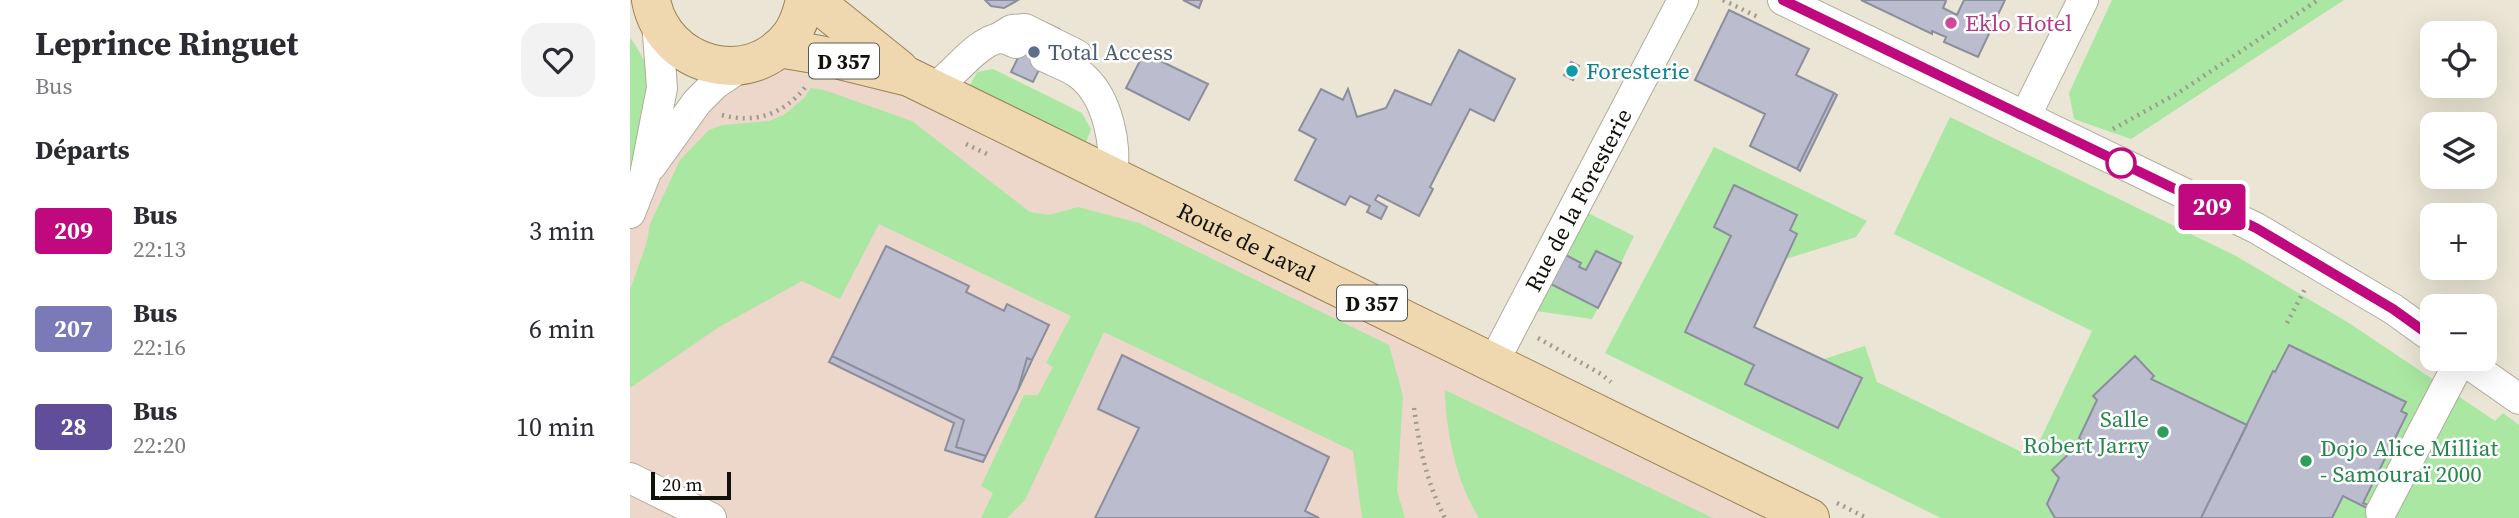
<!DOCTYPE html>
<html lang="fr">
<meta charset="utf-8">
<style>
:root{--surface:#fff;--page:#f2f2f3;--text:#2b2b33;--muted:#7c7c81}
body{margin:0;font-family:"Source Serif 4",serif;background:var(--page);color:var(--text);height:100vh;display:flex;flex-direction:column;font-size:26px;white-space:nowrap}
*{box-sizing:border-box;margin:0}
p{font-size:23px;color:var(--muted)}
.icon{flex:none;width:38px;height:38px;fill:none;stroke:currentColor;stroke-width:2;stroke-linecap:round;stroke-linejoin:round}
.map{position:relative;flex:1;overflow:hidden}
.side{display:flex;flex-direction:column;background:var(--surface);width:630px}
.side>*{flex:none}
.badge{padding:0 14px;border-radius:5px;font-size:24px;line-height:46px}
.controls{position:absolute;left:1790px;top:21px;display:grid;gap:14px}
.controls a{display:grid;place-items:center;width:77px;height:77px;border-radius:14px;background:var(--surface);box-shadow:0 7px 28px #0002;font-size:35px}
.scale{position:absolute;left:21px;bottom:18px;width:80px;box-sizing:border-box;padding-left:7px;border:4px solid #11100a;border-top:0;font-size:19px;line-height:24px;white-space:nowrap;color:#11100a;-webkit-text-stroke:5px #fff;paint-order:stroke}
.map>.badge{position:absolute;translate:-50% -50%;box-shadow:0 0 0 4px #fff}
h2{padding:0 35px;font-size:26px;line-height:63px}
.round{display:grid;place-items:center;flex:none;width:74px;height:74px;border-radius:21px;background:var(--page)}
.summary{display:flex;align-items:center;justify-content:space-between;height:119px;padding:0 35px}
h1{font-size:33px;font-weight:700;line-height:52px}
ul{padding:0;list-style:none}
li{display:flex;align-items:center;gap:21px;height:98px;padding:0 35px}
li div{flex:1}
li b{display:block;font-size:26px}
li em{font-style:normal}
li .badge{min-width:77px;font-weight:700;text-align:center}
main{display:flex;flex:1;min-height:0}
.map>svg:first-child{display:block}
.industrial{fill:#edd7ca}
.green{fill:#a9e7a2}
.building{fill:#bbbccd;stroke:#8c8d9d;stroke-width:2}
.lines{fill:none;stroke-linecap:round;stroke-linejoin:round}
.minor-casing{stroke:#b0ac9b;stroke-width:32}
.major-casing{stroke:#9a8153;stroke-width:40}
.path{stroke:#9e9b8d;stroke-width:4.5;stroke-dasharray:2 5;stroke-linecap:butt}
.minor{stroke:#fff;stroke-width:30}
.major{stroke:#efd8b0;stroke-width:38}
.line-casing{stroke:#fff;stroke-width:16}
.line{stroke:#c0087f;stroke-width:10}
.hotel-dot{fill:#d1479c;stroke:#fff;stroke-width:2.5}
.service-dot{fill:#5c6f8a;stroke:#fff;stroke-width:2.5}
.culture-dot{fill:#0f9aa8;stroke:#fff;stroke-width:2.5}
.stop-dot{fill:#fff;stroke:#c0087f;stroke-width:3.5}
.leisure-dot{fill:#2e9e5b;stroke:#fff;stroke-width:2.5}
.labels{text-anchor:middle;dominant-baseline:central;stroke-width:5;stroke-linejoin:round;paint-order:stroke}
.shield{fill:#fff;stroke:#585854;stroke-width:2}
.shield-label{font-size:21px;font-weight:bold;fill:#11100a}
.hotel-label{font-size:23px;fill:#b23c85;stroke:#fff;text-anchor:start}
.service-label{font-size:23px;fill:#4e5e75;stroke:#fff;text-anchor:start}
.culture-label{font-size:23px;fill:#0d838f;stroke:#fff;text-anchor:start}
.street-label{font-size:23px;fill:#11100a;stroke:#fff}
.leisure-label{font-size:23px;fill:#27864d;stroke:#fff;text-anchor:end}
</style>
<main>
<section class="side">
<div class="summary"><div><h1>Leprince Ringuet</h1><p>Bus</p></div><a class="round"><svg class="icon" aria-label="heart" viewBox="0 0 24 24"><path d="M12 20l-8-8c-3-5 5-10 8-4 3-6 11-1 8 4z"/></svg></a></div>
<h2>Départs</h2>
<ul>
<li><span class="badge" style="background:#c0087f;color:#fff">209</span><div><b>Bus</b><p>22:13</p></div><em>3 min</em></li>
<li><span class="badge" style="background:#7a7ab9;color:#fff">207</span><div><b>Bus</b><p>22:16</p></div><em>6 min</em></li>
<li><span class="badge" style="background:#614e9b;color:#fff">28</span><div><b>Bus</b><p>22:20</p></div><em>10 min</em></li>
</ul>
</section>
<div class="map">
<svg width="1889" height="518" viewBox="0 0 1889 518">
<rect width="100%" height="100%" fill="#eae5d4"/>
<path class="industrial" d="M 190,55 L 1180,518 L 0,518 L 0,213 L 85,84 Z"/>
<path class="green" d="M 1482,0 L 1714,0 L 1501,139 L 1444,119 L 1439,93 Z
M 0,37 C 6,47 13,56 16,66 C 26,100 11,136 0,168 Z
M 363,69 L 452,113 L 461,129 L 455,145 L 339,87 L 347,72 Z
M 181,88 L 194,90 L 282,121 L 400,212 L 419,215 L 448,207 L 509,223 L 759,345 L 773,396 L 767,491 L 775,518 L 732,518 L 723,451 L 474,332 L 395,500 L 377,518 L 351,518 L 363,493 L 351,486 L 394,395 L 408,395 L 423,367 L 416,363 L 441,316 L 249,224 L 210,299 L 172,281 L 89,327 L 0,388 L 0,290 L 17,242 L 20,224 L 50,160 L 79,130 L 93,125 L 139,121 L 154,115 L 174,98 Z
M 1320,117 L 1606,256 L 1719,323 L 1865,421 L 1873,413 L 1889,425 L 1889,518 L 1311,518 L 975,353 L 1084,147 L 1237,221 L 1226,237 L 1156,259 L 1167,234 L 1160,230 L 1167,215 L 1104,185 L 1084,227 L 1101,236 L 1056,333 L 1124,365 L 1115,384 L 1235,346 L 1247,382 L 1402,457 L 1462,331 L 1264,234 Z
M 952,210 L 1004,236 L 991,263 L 956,270 L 949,267 L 951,263 L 930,252 Z
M 915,281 L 968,308 L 962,319 L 899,310 Z
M 815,390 L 1083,518 L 849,518 C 826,481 816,433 815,390 Z"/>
<path class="building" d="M 355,0 L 388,0 L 374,8 L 361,6 Z
M 553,0 L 572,0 L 569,8 Z
M 1231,0 L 1315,0 L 1316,1 L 1313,8 L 1327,15 L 1334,0 L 1375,0 L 1348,57 L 1314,42 L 1316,37 L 1302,31 L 1302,34 Z
M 1099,10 L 1179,49 L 1166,75 L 1204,93 L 1167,169 L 1120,146 L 1135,114 L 1065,80 Z
M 407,19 L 429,29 L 403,82 L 381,72 Z
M 829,50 L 885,79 L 864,121 L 840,109 L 800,187 L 803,189 L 789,216 L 748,195 L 745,200 L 757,207 L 751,219 L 737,212 L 740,206 L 720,196 L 715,205 L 665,180 L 686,139 L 669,130 L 691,89 L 713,100 L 718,89 L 727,117 L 756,108 L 765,90 L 801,105 Z
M 514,53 L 578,84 L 559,120 L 496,88 Z
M 941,62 L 949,66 L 943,80 L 934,75 Z
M 1204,93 L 1207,95 L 1170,171 L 1167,169 Z
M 1104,185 L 1167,215 L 1160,230 L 1167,234 L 1124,327 L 1232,378 L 1208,428 L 1115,384 L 1124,365 L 1055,332 L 1101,236 L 1084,227 Z
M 256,246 L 339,286 L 336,292 L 374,311 L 377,304 L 419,325 L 402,360 L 397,358 L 388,390 L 356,456 L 326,447 L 334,420 L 202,356 Z
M 966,251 L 991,263 L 968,308 L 915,281 L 930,252 L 951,263 L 949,267 L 956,270 Z
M 1659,345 L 1776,402 L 1771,411 L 1777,414 L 1733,503 L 1738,505 L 1737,508 L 1713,496 L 1702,518 L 1571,518 L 1643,371 L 1645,372 Z
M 492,355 L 699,457 L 675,511 L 689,518 L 465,518 L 509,428 L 468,409 Z
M 202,356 L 334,420 L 326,447 L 356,456 L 353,462 L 315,450 L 324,423 L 199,362 Z
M 1505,356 L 1524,376 L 1521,379 L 1617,425 L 1571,518 L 1425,518 L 1417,504 L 1429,478 L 1422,470 L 1452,441 L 1449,438 L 1467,400 L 1463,396 Z
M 397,358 L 402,360 L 388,390 Z"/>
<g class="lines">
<defs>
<g id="minor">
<path d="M 1153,0 L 1626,228 L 1763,309 L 1802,337"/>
<path d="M 369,38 L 382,30 L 395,29 L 447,55"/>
<path d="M 415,57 C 428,63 444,68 454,78 C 478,100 487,146 482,176"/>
<path d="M 303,89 C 323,76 347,41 370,38 C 376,38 381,41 386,43"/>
<path d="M 1395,117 L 1453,0"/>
<path d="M 21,166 L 67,102 L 85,84 L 113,65"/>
<path d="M 0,213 L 15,175 L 32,88 L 27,21"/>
<path d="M 1832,359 L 1889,399"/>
<path id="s1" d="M 863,363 L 1053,0"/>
<path d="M 0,478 L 81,518"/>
<path d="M 1751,512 L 1831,359"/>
</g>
<g id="major">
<path d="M 21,0 C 33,66 120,91 161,35 C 169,24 172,13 175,0"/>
<path d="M 183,0 L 269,69"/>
<path id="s2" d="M 149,48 L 190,55 L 279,77 L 1180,518"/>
</g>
</defs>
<use href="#minor" class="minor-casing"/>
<use href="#major" class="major-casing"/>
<path class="path" d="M 1093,0 L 1130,18
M 92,115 C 125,124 155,114 176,86
M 1483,129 L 1548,93 L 1688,0
M 336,144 L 357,154
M 1657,323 L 1676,287
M 908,338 L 971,374 L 981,382
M 784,408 C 789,446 797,484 815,518
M 1207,503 L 1237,518"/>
<use href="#minor" class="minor"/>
<use href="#major" class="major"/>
</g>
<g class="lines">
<defs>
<path id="line" d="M 1153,0 L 1626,228 L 1763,309 L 1802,337"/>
</defs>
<use href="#line" class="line-casing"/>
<use href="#line" class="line"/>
</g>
<circle class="hotel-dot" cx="1321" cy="23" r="7"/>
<circle class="service-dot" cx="404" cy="52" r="7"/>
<circle class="culture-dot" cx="942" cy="71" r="7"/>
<circle class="stop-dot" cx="1491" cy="163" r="14"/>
<g class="leisure-dot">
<circle cx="1533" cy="432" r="7"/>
<circle cx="1676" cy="461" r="7"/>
</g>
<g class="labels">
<g class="shield">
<rect x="179" y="43.5" width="70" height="35" rx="5"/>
<rect x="707" y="285.5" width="70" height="35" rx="5"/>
</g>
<g class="shield-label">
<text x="214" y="61">D 357</text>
<text x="742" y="303">D 357</text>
</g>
<g class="hotel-label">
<text x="1335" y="23">Eklo Hotel</text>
</g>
<g class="service-label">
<text x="418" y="52">Total Access</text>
</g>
<g class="culture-label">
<text x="956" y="71">Foresterie</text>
</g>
<g class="street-label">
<text stroke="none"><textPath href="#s1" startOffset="184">Rue de la Foresterie</textPath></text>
<text stroke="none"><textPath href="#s2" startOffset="509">Route de Laval</textPath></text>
</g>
<g class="leisure-label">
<text x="1519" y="419">Salle<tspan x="1519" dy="26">Robert Jarry</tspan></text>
<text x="1690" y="448" text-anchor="start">Dojo Alice Milliat<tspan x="1690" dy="26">- Samouraï 2000</tspan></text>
</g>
</g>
</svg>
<div class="controls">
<a><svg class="icon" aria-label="locate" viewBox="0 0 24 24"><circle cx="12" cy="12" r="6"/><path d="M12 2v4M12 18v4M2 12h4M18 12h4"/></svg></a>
<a><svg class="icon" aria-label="layers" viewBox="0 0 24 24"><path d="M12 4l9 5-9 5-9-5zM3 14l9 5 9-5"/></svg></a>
<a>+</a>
<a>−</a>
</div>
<div class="scale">20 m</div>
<b class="badge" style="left:1582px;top:207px;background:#c0087f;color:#fff">209</b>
</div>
</main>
